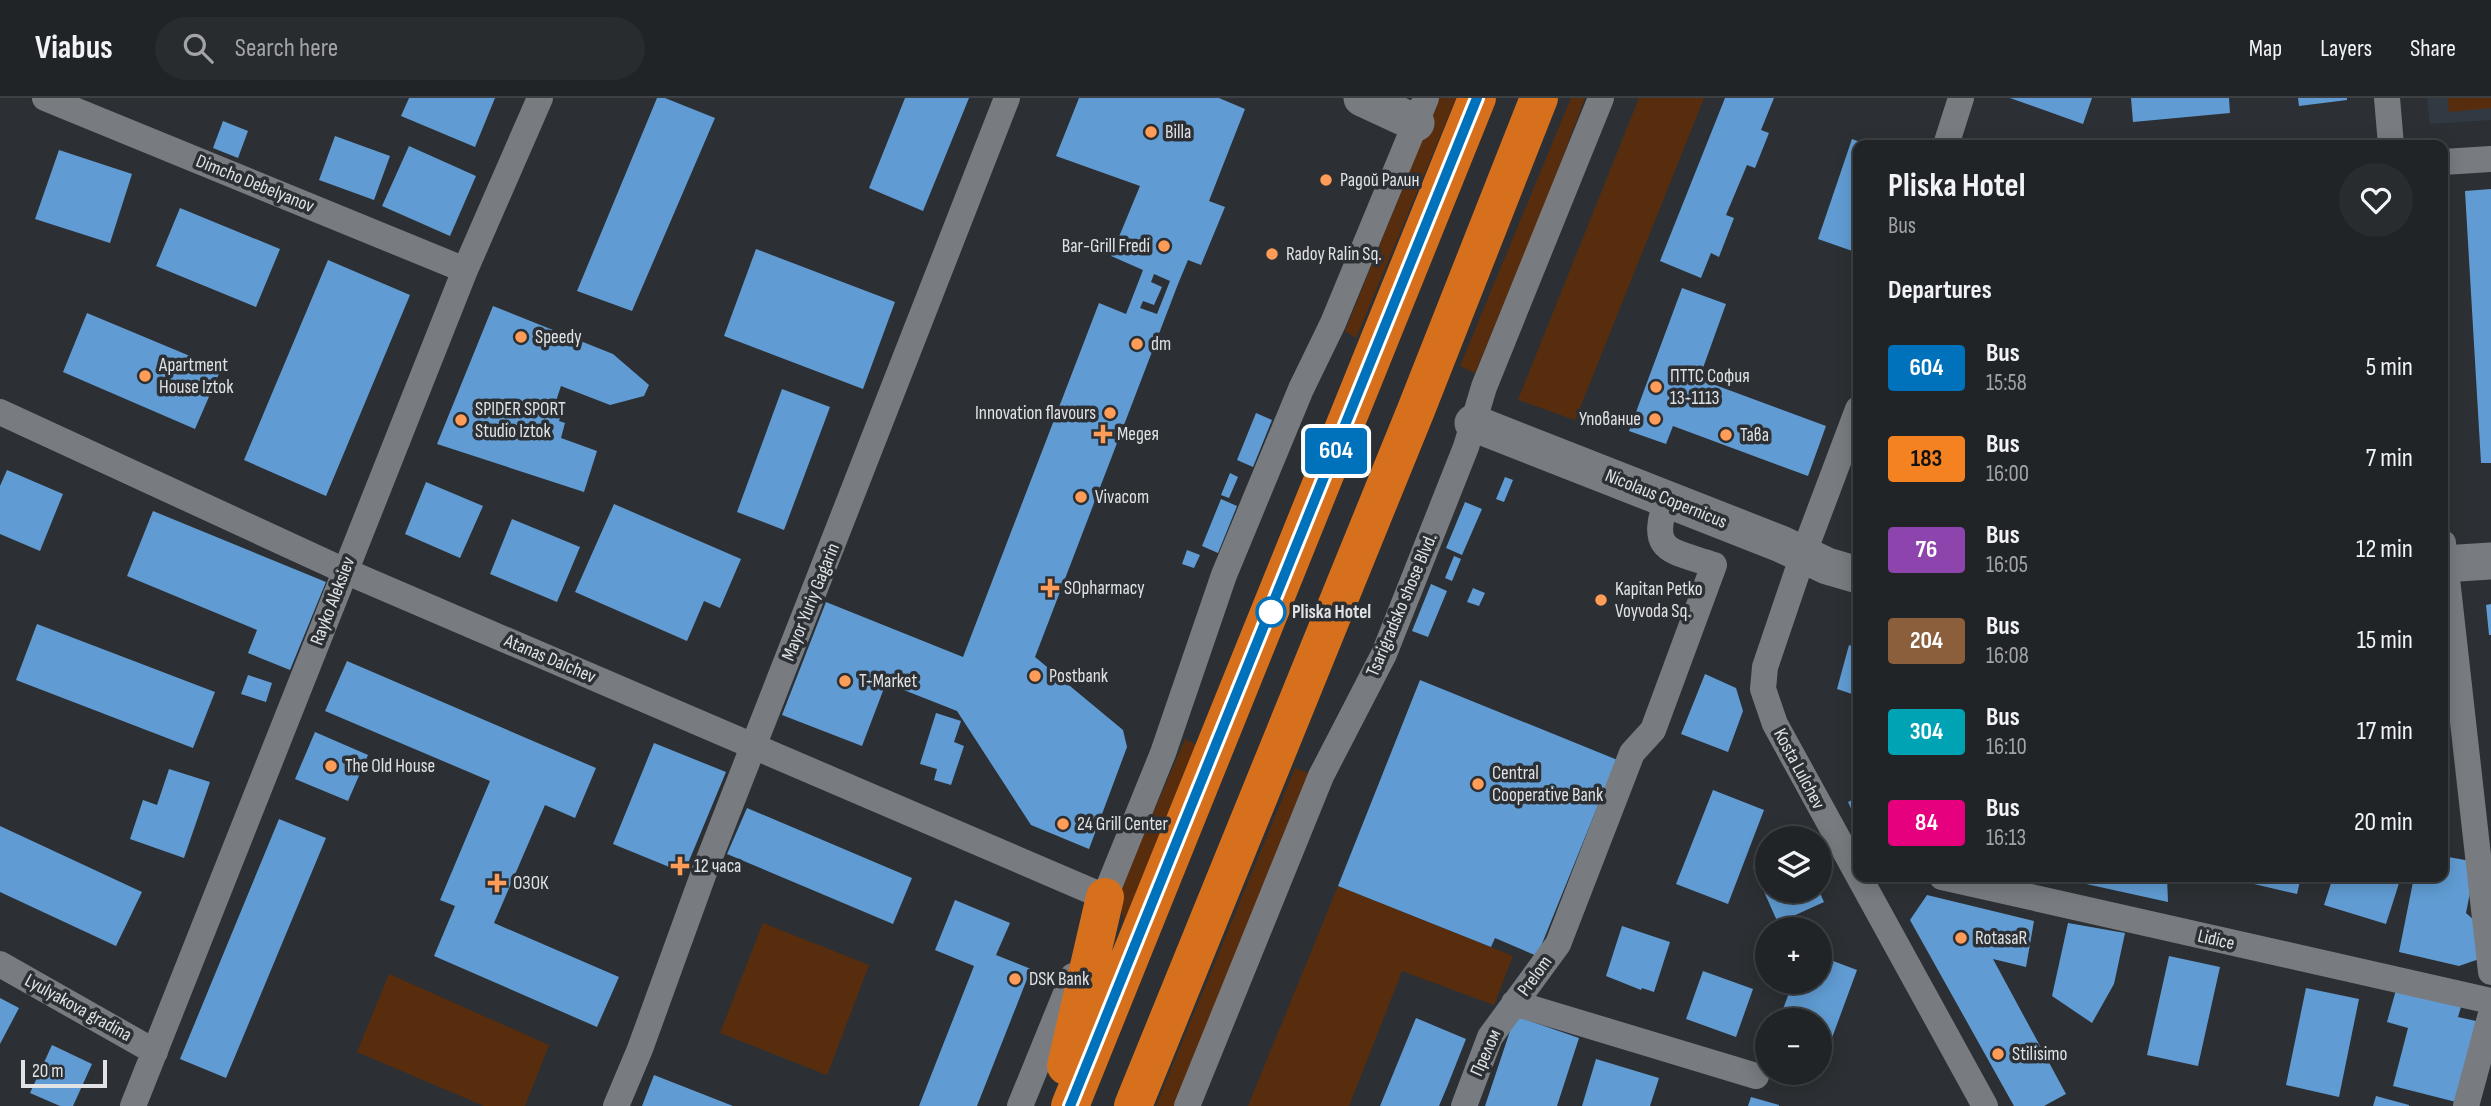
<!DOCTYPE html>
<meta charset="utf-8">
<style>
:root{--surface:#212427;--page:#292c2f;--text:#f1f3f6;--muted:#a2a4a7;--line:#3e4144}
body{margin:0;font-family:"Sofia Sans Condensed",sans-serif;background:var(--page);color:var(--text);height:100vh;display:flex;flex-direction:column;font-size:26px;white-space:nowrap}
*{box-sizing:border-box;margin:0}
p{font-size:23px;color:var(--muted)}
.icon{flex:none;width:38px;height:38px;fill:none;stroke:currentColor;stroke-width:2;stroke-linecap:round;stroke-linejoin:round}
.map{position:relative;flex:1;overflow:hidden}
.sheet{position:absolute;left:1853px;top:42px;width:595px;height:742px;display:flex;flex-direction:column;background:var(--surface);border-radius:14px;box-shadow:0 4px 18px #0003,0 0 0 2px var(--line)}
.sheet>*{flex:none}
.badge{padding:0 14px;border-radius:5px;font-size:24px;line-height:46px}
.controls{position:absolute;left:1755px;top:728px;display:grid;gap:14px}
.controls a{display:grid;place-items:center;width:77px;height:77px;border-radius:50%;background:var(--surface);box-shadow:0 4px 18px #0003,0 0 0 2px var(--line);font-size:35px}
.scale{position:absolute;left:21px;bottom:18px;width:86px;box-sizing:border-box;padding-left:7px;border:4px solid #e0e2e5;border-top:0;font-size:19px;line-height:24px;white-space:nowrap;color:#e0e2e5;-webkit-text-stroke:5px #2c3034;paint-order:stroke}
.map>.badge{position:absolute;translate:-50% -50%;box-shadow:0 0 0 4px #fff}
h2{padding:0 35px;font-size:26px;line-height:63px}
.round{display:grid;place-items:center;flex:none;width:74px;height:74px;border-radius:37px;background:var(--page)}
.summary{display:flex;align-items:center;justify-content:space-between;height:119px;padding:0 35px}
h1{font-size:33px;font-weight:700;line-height:52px}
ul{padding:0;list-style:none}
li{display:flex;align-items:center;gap:21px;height:91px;padding:0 35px}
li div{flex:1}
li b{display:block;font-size:26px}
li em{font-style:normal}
li .badge{min-width:77px;font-weight:700;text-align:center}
header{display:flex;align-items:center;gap:42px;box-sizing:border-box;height:98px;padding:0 35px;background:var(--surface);border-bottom:2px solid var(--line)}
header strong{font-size:33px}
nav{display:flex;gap:38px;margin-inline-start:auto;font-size:24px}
.search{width:490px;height:63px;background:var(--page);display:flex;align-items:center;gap:18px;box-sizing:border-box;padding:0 24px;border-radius:38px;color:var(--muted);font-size:26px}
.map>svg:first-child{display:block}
.built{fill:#313a43}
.green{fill:#582d0e}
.building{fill:#609cd3;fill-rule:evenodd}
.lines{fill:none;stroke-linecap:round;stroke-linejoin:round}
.street{stroke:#787c81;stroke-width:26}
.secondary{stroke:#787c81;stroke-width:37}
.highway{stroke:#d6701c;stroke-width:38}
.line-casing{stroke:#fff;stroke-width:16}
.line{stroke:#0072bc;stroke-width:10}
.poi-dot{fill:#fe9c58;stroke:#2c3034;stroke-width:2.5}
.stop-dot{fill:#fff;stroke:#0072bc;stroke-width:3.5}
.labels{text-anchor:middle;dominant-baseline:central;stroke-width:7;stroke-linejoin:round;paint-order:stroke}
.poi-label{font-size:19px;fill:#e0e2e5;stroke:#2c3034;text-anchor:start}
.street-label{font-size:19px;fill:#e0e2e5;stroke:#2c3034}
.stop-label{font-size:19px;font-weight:bold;fill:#e0e2e5;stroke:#2c3034;text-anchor:start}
</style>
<header>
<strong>Viabus</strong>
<div class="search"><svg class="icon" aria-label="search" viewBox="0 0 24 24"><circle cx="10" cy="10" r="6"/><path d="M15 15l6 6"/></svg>Search here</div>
<nav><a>Map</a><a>Layers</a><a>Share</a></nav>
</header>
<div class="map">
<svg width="2491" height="1008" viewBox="0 0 2491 1008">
<rect width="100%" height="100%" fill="#2c3034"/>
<path class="built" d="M 2427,0 L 2491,0 L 2491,22 L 2430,26 Z"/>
<path class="green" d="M 1439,0 L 1456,0 L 1356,240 L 1345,233 Z
M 1571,0 L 1585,0 L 1545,106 L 1475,275 L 1460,268 Z
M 1639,0 L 1704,0 L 1575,322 L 1518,302 Z
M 2448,0 L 2491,0 L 2491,10 L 2449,14 Z
M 1185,641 L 1197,647 L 1124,826 L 1119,799 L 1121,789 Z
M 1295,670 L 1311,676 L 1176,1008 L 1156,1008 Z
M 1338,788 L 1513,858 L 1494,907 L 1402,873 L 1349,1008 L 1248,1008 Z
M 763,825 L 869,867 L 827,977 L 720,935 Z
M 389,876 L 549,947 L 525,1008 L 484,1008 L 357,954 Z"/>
<path class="building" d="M 409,0 L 495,0 L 475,49 L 401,18 Z
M 657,0 L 665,0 L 715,20 L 632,213 L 577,193 Z
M 905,0 L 969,0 L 923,113 L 869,90 Z
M 1079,0 L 1219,0 L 1245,11 L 1209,103 L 1225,109 L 1201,167 L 1188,162 L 1178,186 L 1035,559 L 1123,632 L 1127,649 L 1089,751 L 1031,727 L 957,613 L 886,585 L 862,648 L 782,617 L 826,504 L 963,559 L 1099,205 L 1126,216 L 1143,172 L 1111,158 L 1140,88 L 1056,58 ZM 1154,176 L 1170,183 L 1157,216 L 1140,210 L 1143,203 L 1154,207 L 1162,189 L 1151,184 Z
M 1725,0 L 1774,0 L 1761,32 L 1769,35 L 1755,70 L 1747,67 L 1726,117 L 1734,120 L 1719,159 L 1711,155 L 1701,180 L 1660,163 Z
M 2010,0 L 2092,0 L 2083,26 Z
M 2131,0 L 2229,0 L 2230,15 L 2133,24 Z
M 2298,0 L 2347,0 L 2347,2 L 2299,8 Z
M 223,23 L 248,33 L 238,60 L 213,50 Z
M 335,38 L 390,58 L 374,102 L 319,82 Z
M 1852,41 L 1868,47 L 1858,47 L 1858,155 L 1818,141 Z
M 409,48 L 476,78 L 450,138 L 382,108 Z
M 59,52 L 132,76 L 110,145 L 35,121 Z
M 2491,91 L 2491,365 L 2481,365 L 2465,93 Z
M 180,110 L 280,151 L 256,209 L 156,168 Z
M 756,151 L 895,204 L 863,291 L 724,238 Z
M 328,162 L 410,197 L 326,398 L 244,362 Z
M 1682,190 L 1726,206 L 1699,281 L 1826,328 L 1808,378 L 1673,328 L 1666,346 L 1629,333 Z
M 493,208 L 613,256 L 649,287 L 644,298 L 610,307 L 561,288 L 554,309 L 562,312 L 559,323 L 565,325 L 561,340 L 597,353 L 584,394 L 437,346 Z
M 87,215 L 221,271 L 195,331 L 63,274 Z
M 782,291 L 830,309 L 784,432 L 737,414 Z
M 1256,315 L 1272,322 L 1253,369 L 1237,362 Z
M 7,372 L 63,396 L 40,453 L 0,436 L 0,388 Z
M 1230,375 L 1238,379 L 1229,400 L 1221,397 Z
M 1505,379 L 1513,382 L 1504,404 L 1496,401 Z
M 426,384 L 483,408 L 460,460 L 405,436 Z
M 1221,401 L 1237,408 L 1218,455 L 1202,448 Z
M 1465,404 L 1482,411 L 1462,457 L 1446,450 Z
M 614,406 L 741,461 L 720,510 L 704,503 L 687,543 L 575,494 Z
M 153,413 L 326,484 L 290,572 L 248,555 L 257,532 L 127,478 Z
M 512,421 L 580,449 L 557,504 L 490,476 Z
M 1187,452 L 1200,457 L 1194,470 L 1182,466 Z
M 1454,458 L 1461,461 L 1452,483 L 1445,480 Z
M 1431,486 L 1447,493 L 1428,539 L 1412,533 Z
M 1473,490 L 1485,495 L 1479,508 L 1467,504 Z
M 2491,506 L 2491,537 L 2489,537 L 2486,507 Z
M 37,526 L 215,594 L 193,650 L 16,582 Z
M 1858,527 L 1858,598 L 1837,591 L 1849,547 L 1852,548 Z
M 347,563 L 596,670 L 575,720 L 545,707 L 494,825 L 619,879 L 597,929 L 434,858 L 455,808 L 440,802 L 490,683 L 325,613 Z
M 1705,576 L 1736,590 L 1743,613 L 1728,654 L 1681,636 Z
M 248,577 L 272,585 L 266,604 L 241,596 Z
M 1420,582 L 1620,663 L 1605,690 L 1537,858 L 1495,840 L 1491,849 L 1338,788 Z
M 1858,600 L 1858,682 L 1851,661 L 1851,626 Z
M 936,615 L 961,623 L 954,644 L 964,648 L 951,687 L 934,682 L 937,671 L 920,666 Z
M 315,634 L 368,657 L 348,703 L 295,681 Z
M 654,645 L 726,674 L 684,775 L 613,746 Z
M 169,671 L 210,684 L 184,760 L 130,741 L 143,702 L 157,707 Z
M 2443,677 L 2448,706 L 2443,707 Z
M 1713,692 L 1764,712 L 1728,806 L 1676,786 Z
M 1858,699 L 1858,725 L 1848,704 Z
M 747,710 L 912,780 L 893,826 L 727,756 Z
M 279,721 L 326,740 L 226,980 L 180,961 Z
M 0,728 L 142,794 L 116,848 L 0,794 Z
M 2443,758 L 2476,764 L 2466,815 L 2483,830 L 2482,860 L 2459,868 L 2399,854 L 2414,779 L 2443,779 Z
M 1768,762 L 1768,793 L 1819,793 L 1824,804 L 1778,825 L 1753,769 Z
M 2067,779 L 2167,779 L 2168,804 L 2077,784 Z
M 2224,779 L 2301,779 L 2297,796 Z
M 2333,779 L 2401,779 L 2386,826 L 2324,807 Z
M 1927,797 L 2034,823 L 2026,869 L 1993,861 L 2066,996 L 2044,1008 L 2014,1008 L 1910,822 Z
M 955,802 L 1010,825 L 996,857 L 1031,871 L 977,1008 L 919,1008 L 974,868 L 935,852 Z
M 2068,825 L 2125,835 L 2114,886 L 2092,925 L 2052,898 Z
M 1622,828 L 1670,844 L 1654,894 L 1642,890 L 1641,892 L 1606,878 Z
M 1820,858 L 1857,872 L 1822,967 L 1820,966 L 1820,922 L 1779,922 L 1793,884 L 1820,884 Z
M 2169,858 L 2220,869 L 2198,968 L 2147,957 Z
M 1703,873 L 1753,891 L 1736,939 L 1686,921 Z
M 2306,890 L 2359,901 L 2339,999 L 2286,987 Z
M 2396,892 L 2461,909 L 2458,919 L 2476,923 L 2456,1004 L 2393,988 L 2408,930 L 2387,924 Z
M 0,900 L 19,910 L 0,946 Z
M 1515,918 L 1579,940 L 1557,1008 L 1485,1008 Z
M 1416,920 L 1466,941 L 1447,989 L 1439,1008 L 1380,1008 Z
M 52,947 L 92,966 L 73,1008 L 60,1008 L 30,995 Z
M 1596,961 L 1659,980 L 1650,1008 L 1582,1008 Z
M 654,977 L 733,1008 L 642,1008 Z
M 2376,998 L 2409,1007 L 2409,1008 L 2373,1008 Z
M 1751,999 L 1779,1007 L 1779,1008 L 1748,1008 Z"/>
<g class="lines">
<path class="street" d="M 45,0 L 465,172
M 2387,0 L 2391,47
M 1946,47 L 1961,0
M 2443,64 L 2491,61
M 1858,311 L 1803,457 L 1765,569 L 1763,591 L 1775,626 L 1985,1008
M 0,314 L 345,473 L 1105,799
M 2443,445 L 2491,874
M 1942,779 L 2491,903
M 1099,813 L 1163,655 L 1224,477 L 1301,291 L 1333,225 L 1426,0
M 0,866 L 155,954
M 1514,905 L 1756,978
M 133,1008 L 465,172 L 540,0
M 616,1008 L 640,951 L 706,769 L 1007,0
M 1020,1008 L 1073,878
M 1187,1008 L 1321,678 L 1384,556 L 1466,349 L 1484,289 L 1601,0
M 1464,1008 L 1490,939 L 1558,846 L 1632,655 L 1653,632 L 1714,467 C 1670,452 1648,455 1667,401
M 2466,1008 L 2491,916"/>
<path class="secondary" d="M 1362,0 L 1416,25
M 1473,325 L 1781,446 L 1827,468 L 1858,477
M 2443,466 L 2491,463"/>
<path class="highway" d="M 1066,968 L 1105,799
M 1070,1008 L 1477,0
M 1133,1008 L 1416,312 L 1539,0"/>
</g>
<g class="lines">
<defs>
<path id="line" d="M 1070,1008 L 1477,0"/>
</defs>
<use href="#line" class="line-casing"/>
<use href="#line" class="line"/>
</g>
<g class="poi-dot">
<circle cx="1151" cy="34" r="7"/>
<circle cx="1326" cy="82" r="7"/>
<circle cx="1164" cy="148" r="7"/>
<circle cx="1272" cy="156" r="7"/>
<circle cx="521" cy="239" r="7"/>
<circle cx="1137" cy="246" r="7"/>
<circle cx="145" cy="278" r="7"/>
<circle cx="1656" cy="289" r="7"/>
<circle cx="1110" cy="315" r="7"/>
<circle cx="1655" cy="321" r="7"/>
<circle cx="461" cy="322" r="7"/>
<path d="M1099.5 325.5h7v7h7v7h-7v7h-7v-7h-7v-7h7z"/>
<circle cx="1726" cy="337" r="7"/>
<circle cx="1081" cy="399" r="7"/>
<path d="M1046.5 479.5h7v7h7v7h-7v7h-7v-7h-7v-7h7z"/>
<circle cx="1601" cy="502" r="7"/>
<circle cx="1035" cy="578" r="7"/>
<circle cx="845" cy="583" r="7"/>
<circle cx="331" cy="668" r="7"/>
<circle cx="1478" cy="686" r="7"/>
<circle cx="1063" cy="726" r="7"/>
<path d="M676.5 757.5h7v7h7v7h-7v7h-7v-7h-7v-7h7z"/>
<path d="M493.5 774.5h7v7h7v7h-7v7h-7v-7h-7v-7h7z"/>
<circle cx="1961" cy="840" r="7"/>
<circle cx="1015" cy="881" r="7"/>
<circle cx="1998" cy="956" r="7"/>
</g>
<circle class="stop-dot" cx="1271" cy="514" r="14"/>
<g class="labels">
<g class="poi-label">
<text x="1165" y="34">Billa</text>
<text x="1340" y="82">Радой Ралин</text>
<text x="1150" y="148" text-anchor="end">Bar-Grill Fredi</text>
<text x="1286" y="156">Radoy Ralin Sq.</text>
<text x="535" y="239">Speedy</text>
<text x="1151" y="246">dm</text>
<text x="159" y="267">Apartment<tspan x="159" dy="22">House Iztok</tspan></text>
<text x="1670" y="278">ПТТС София<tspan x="1670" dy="22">13-1113</tspan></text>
<text x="475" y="311">SPIDER SPORT<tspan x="475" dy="22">Studio Iztok</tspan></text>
<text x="1096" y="315" text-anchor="end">Innovation flavours</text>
<text x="1641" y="321" text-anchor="end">Упование</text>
<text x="1117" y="336">Медея</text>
<text x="1740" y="337">Тава</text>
<text x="1095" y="399">Vivacom</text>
<text x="1064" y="490">SOpharmacy</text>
<text x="1615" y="491">Kapitan Petko<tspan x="1615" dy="22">Voyvoda Sq.</tspan></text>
<text x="1049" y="578">Postbank</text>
<text x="859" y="583">T-Market</text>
<text x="345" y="668">The Old House</text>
<text x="1492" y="675">Central<tspan x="1492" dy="22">Cooperative Bank</tspan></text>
<text x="1077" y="726">24 Grill Center</text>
<text x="694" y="768">12 часа</text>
<text x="513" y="785">ОЗОК</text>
<text x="1975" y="840">RotasaR</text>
<text x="1029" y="881">DSK Bank</text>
<text x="2012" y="956">Stilisimo</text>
</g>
<g class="street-label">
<text transform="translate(255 86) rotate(22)">Dimcho Debelyanov</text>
<text transform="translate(1666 401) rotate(22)">Nicolaus Copernicus</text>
<text transform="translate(333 503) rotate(-69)">Rayko Aleksiev</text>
<text transform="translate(811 504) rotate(-68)">Mayor Yuriy Gagarin</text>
<text transform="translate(1402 507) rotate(-67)">Tsarigradsko shose Blvd.</text>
<text transform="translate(550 561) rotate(23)">Atanas Dalchev</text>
<text transform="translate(1799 671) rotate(62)">Kosta Lulchev</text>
<text transform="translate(2216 842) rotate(13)">Lidice</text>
<text transform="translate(1535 878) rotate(-54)">Prelom</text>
<text transform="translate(78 910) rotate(29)">Lyulyakova gradina</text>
<text transform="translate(1486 955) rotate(-66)">Прелом</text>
</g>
<g class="stop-label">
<text x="1292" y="514">Pliska Hotel</text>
</g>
</g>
</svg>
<div class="controls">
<a><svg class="icon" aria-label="layers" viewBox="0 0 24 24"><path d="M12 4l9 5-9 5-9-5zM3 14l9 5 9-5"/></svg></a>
<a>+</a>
<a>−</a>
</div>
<div class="scale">20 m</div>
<b class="badge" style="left:1336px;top:353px;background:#0072bc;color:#fff">604</b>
<section class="sheet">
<div class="summary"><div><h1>Pliska Hotel</h1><p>Bus</p></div><a class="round"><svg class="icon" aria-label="heart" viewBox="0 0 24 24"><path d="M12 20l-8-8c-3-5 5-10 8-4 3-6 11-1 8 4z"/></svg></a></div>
<h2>Departures</h2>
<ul>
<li><span class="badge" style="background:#0072bc;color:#fff">604</span><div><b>Bus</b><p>15:58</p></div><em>5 min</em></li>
<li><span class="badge" style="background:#f58220;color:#111">183</span><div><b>Bus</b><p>16:00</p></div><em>7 min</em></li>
<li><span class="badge" style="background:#8e44ad;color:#fff">76</span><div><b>Bus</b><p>16:05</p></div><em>12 min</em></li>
<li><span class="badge" style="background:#8b5e3c;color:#fff">204</span><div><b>Bus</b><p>16:08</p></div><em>15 min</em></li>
<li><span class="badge" style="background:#00a3b4;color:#fff">304</span><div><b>Bus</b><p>16:10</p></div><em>17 min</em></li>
<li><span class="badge" style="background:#e6007e;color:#fff">84</span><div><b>Bus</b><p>16:13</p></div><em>20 min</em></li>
</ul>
</section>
</div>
